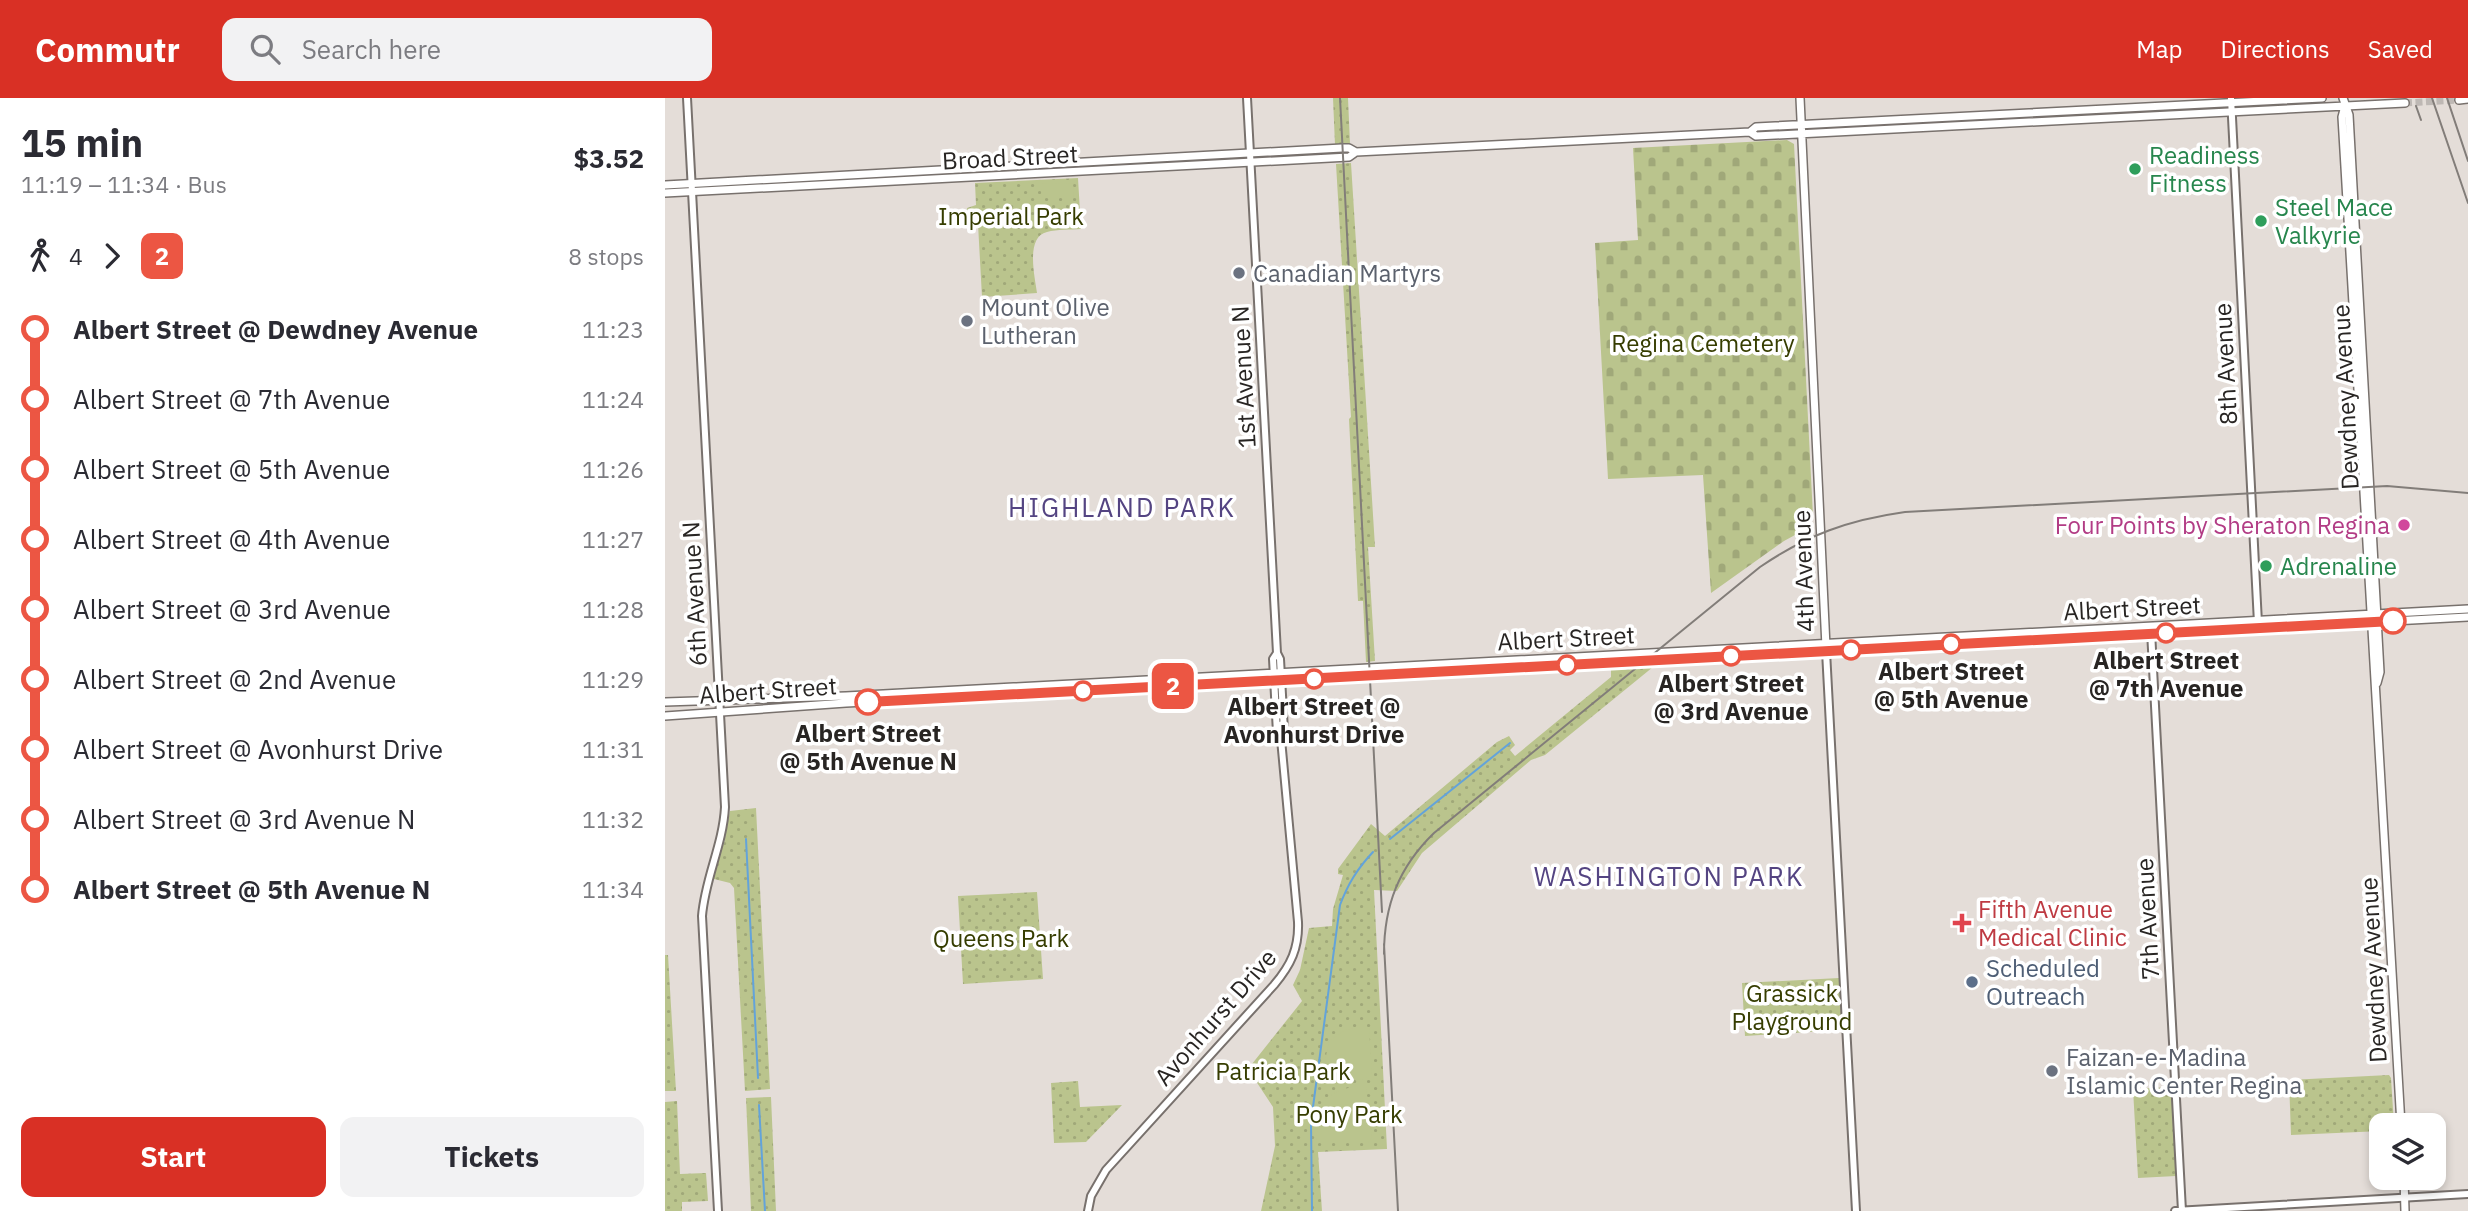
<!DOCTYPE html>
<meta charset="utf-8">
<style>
:root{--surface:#fff;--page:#f2f2f3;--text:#2b2b33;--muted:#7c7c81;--accent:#d93025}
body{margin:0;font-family:"IBM Plex Sans",sans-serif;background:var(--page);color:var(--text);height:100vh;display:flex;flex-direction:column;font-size:26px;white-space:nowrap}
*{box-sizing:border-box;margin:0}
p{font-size:23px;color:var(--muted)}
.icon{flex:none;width:38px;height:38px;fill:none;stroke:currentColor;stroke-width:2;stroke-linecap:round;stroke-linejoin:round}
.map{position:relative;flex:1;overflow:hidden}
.details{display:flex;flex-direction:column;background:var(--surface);width:665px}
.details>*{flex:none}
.badge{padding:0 14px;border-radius:10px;font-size:24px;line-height:46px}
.fabs{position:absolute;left:1704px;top:1015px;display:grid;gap:14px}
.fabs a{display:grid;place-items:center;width:77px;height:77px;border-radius:14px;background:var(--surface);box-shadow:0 4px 10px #0003;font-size:35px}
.map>.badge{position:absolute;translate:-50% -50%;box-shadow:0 0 0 4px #fff}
.legs{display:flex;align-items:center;gap:10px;height:77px;padding:0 21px;font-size:23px}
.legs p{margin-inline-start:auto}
.summary{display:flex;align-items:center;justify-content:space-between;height:119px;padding:0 21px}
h1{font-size:38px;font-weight:700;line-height:52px}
.button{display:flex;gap:14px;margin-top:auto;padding:14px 21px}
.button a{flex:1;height:80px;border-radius:14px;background:var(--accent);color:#fff;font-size:28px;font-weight:700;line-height:80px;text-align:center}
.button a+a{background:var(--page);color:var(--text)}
ul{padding:0 21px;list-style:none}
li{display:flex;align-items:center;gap:24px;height:70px;font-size:26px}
li i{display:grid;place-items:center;width:10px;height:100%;margin:0 9px;background:currentColor}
li i::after{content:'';width:18px;height:18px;margin:-9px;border:5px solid;border-radius:50%;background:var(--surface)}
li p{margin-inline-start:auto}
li:first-child i{background:linear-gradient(#0000 50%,currentColor 0)}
li:last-child i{background:linear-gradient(currentColor 50%,#0000 0)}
header{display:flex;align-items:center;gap:42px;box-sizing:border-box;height:98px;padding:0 35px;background:var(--accent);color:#fff}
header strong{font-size:33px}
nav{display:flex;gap:38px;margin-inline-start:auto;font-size:24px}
.search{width:490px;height:63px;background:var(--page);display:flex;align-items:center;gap:18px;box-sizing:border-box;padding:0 24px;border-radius:14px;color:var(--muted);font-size:26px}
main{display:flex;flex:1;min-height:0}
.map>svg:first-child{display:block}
.grass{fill:url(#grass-dots)}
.cemetery{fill:url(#cemetery-stones)}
.garden{fill:#bac48d}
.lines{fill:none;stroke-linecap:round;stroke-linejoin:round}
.stream{stroke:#63a3da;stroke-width:2}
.major-tunnel{stroke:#beb8b4;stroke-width:7;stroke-dasharray:7 3.5;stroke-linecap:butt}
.minor-casing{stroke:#78716d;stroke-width:10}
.major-casing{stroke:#78716d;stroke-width:10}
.minor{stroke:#fff;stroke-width:6}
.major{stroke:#fff;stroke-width:7}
.rail{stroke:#827d79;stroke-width:2}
.line-1-casing{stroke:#fff;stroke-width:16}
.line-1{stroke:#ec5643;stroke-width:10}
.leisure-dot{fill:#2e9e5b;stroke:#fff;stroke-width:2.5}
.worship-dot{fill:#6b7280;stroke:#fff;stroke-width:2.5}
.hotel-dot{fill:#d1479c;stroke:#fff;stroke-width:2.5}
.stop-1-dot{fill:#fff;stroke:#ec5643;stroke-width:3.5}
.health-dot{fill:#e0444e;stroke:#fff;stroke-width:2.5}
.service-dot{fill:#5c6f8a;stroke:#fff;stroke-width:2.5}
.labels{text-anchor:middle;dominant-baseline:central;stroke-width:7;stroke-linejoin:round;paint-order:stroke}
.leisure-label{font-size:24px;fill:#27864d;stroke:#fff;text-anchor:start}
.street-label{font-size:24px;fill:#282523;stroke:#fff}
.park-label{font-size:24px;fill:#363d00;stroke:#fff}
.worship-label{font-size:24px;fill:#5b616d;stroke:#fff;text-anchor:start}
.hotel-label{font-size:24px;fill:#b23c85;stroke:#fff;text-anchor:end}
.stop-label{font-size:24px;font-weight:bold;fill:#282523;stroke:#fff}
.health-label{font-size:24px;fill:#be3a42;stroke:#fff;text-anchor:start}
.service-label{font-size:24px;fill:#4e5e75;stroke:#fff;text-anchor:start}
.neighbourhood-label{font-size:26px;letter-spacing:2px;fill:#544482;stroke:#fff}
</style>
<header>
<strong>Commutr</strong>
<div class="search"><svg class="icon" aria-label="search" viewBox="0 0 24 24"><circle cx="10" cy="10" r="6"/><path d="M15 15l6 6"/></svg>Search here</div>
<nav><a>Map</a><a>Directions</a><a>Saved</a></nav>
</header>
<main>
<section class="details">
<div class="summary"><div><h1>15 min</h1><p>11:19 – 11:34 · Bus</p></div><b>$3.52</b></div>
<div class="legs"><svg class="icon" aria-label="walk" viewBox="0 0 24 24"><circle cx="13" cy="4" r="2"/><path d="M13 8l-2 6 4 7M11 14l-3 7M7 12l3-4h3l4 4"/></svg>4<svg class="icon" aria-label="forward" viewBox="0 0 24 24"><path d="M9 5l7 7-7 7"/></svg><b class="badge" style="background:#ec5643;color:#fff">2</b><p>8 stops</p></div>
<ul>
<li><i style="color:#ec5643"></i><b>Albert Street @ Dewdney Avenue</b><p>11:23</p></li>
<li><i style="color:#ec5643"></i><span>Albert Street @ 7th Avenue</span><p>11:24</p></li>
<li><i style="color:#ec5643"></i><span>Albert Street @ 5th Avenue</span><p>11:26</p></li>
<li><i style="color:#ec5643"></i><span>Albert Street @ 4th Avenue</span><p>11:27</p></li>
<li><i style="color:#ec5643"></i><span>Albert Street @ 3rd Avenue</span><p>11:28</p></li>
<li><i style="color:#ec5643"></i><span>Albert Street @ 2nd Avenue</span><p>11:29</p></li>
<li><i style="color:#ec5643"></i><span>Albert Street @ Avonhurst Drive</span><p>11:31</p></li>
<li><i style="color:#ec5643"></i><span>Albert Street @ 3rd Avenue N</span><p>11:32</p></li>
<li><i style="color:#ec5643"></i><b>Albert Street @ 5th Avenue N</b><p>11:34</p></li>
</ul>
<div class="button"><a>Start</a><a>Tickets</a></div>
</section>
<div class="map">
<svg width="1803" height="1113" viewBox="0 0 1803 1113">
<defs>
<pattern id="grass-dots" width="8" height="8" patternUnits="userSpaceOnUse" patternTransform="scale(1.75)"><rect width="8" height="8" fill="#bac48d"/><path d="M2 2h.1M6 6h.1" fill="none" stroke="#a0a879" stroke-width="1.8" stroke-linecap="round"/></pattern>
<pattern id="cemetery-stones" width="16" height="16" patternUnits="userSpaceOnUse" patternTransform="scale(1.75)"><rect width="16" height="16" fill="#bac48d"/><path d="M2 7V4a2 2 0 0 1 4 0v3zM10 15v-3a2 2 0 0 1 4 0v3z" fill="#a0a879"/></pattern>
</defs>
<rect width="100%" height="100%" fill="#e4ddd8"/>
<path class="grass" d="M 668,0 L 683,0 L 685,46 L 670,47 Z
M 686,65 L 710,449 L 703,449 L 710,563 L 701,564 L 698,503 L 693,503 L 684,321 L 686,319 L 671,66 Z
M 413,80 L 416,131 C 406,132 392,131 382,134 C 360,139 370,179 372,195 L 317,199 L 313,126 L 303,121 L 302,110 L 311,107 L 310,85 Z
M 988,569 L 880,657 L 866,662 L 757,755 L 732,793 L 709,792 L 722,1051 L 653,1054 L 657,1113 L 596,1113 L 610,1048 L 608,1009 L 583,971 L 637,903 L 628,887 L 635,872 L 644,830 L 667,828 L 668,811 L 678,777 L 673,776 L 673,771 L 706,726 L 720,738 L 832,644 L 844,638 L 850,647 L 845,652 L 850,658 L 946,579 L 946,571 Z
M 91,710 L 105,991 L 80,993 L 69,790 L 65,785 L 45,780 L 59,745 L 65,713 Z
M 372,794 L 378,881 L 298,886 L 293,798 Z
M 0,857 L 3,857 L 11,993 L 0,993 Z
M 1174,880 L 1177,932 L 1080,938 L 1077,885 Z
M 1724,977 L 1726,980 L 1729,1027 L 1717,1027 L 1717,1033 L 1626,1037 L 1624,982 Z
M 413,983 L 415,1009 L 457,1007 L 421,1044 L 389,1045 L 386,985 Z
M 1506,989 L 1511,1078 L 1473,1080 L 1468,991 Z
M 106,999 L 111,1113 L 86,1113 L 81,1000 Z
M 12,1003 L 15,1076 L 41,1075 L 43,1103 L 17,1104 L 17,1113 L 0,1113 L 0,1004 Z"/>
<path class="cemetery" d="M 1122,42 L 1129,46 L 1148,418 L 1141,431 L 1119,443 L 1046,495 L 1038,377 L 943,381 L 930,145 L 973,142 L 968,50 Z"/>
<path class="garden" d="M 408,85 L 409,100 L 376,100 L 377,86 Z
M 691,930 L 704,930 L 707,976 L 699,982 L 660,979 L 659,968 L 664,943 L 680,932 Z
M 687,989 L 701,989 L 707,1039 L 703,1045 L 652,1045 C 652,1014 654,996 687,989 Z"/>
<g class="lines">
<path class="stream" d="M 81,741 L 93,980
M 725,741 L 845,645
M 94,1007 L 100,1113
M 647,1113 L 646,1024 L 675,807 C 683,786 692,771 708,754"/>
<path class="major-tunnel" d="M 1740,5 L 1794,2"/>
<defs>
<path id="minor" d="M 22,0 L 60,709 C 58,747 40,780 37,818 L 53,1113
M 582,0 L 612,555 L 615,561 L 619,633 L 616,641
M 1566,0 L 1593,525
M 1486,533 L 1517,1113
M 1161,553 L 1191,1113
M 423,1113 L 426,1098 L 441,1072 L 609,887 C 626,867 634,850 633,824 L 616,641 L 612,635 L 608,561 L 612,555
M 1510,1113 L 1803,1096"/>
<path id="major" d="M 1135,0 L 1161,549
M 1678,0 L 1684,17 L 1715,574 L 1712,585
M 1794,2 L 1803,1
M 1680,8 L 1677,19 L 1680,69 L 1736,1027
M 1085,34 L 1091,38 L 1740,5
M 0,87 L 677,50 L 684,50 L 691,54
M 0,95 L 684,59 L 691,54 L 1085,34 L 1091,29 L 1657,0
M 0,604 L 181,598 L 1803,511
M 0,618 L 181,605 L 1803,519
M 1739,1080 L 1740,1113"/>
</defs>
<use href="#minor" class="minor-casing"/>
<use href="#major" class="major-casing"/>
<use href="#minor" class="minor"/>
<use href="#major" class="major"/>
<path class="rail" d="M 675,0 L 717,814
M 1767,0 L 1803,105
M 1782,0 L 1803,63
M 1751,8 L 1756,22
M 719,846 L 733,1113
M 719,856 C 719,807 734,769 769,735 L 1095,469 C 1142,437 1183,422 1240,414 L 1722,388 L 1803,395"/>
</g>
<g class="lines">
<defs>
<path id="line-1" d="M 203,604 L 1728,523"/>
</defs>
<use href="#line-1" class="line-1-casing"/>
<use href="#line-1" class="line-1"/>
</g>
<g class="leisure-dot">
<circle cx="1470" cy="71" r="7"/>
<circle cx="1596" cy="123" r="7"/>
<circle cx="1601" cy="468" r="7"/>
</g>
<g class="worship-dot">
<circle cx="574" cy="175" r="7"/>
<circle cx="302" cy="223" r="7"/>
<circle cx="1387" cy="973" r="7"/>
</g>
<circle class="hotel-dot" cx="1739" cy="427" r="7"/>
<g class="stop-1-dot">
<circle cx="1728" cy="523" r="12"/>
<circle cx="1501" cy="535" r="9"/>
<circle cx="1286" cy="546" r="9"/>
<circle cx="1186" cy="552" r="9"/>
<circle cx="1066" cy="558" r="9"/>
<circle cx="902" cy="567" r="9"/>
<circle cx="649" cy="581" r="9"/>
<circle cx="418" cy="593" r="9"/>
<circle cx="203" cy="604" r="12"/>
</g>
<path class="health-dot" d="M1293.5 814.5h7v7h7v7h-7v7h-7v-7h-7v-7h7z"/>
<circle class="service-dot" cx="1307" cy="884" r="7"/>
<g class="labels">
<g class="leisure-label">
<text x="1484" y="57">Readiness<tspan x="1484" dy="28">Fitness</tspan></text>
<text x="1610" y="109">Steel Mace<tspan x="1610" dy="28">Valkyrie</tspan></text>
<text x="1615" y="468">Adrenaline</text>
</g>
<g class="street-label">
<text transform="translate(345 59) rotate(-3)">Broad Street</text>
<text transform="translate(1560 266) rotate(-93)">8th Avenue</text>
<text transform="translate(578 279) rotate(-93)">1st Avenue N</text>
<text transform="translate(1680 299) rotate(-93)">Dewdney Avenue</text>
<text transform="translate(1138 473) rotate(-92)">4th Avenue</text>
<text transform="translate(29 496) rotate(-93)">6th Avenue N</text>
<text transform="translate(1467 510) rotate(-3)">Albert Street</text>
<text transform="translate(901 540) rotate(-3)">Albert Street</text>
<text transform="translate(103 592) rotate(-4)">Albert Street</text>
<text transform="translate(1482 821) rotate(-93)">7th Avenue</text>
<text transform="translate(1708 872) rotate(-93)">Dewdney Avenue</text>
<text transform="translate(550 919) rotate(-49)">Avonhurst Drive</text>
</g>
<g class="park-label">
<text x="346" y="118">Imperial Park</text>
<text x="1038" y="245">Regina Cemetery</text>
<text x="336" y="840">Queens Park</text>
<text x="1127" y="895">Grassick<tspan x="1127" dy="28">Playground</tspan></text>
<text x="618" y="973">Patricia Park</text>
<text x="684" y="1016">Pony Park</text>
</g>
<g class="worship-label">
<text x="588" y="175">Canadian Martyrs</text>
<text x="316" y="209">Mount Olive<tspan x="316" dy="28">Lutheran</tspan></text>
<text x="1401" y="959">Faizan-e-Madina<tspan x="1401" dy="28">Islamic Center Regina</tspan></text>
</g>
<g class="hotel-label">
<text x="1725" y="427">Four Points by Sheraton Regina</text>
</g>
<g class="stop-label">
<text x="1501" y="562">Albert Street<tspan x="1501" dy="28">@ 7th Avenue</tspan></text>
<text x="1286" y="573">Albert Street<tspan x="1286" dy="28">@ 5th Avenue</tspan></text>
<text x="1066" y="585">Albert Street<tspan x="1066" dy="28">@ 3rd Avenue</tspan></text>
<text x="649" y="608">Albert Street @<tspan x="649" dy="28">Avonhurst Drive</tspan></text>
<text x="203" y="635">Albert Street<tspan x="203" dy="28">@ 5th Avenue N</tspan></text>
</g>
<g class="health-label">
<text x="1313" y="811">Fifth Avenue<tspan x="1313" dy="28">Medical Clinic</tspan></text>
</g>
<g class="service-label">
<text x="1321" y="870">Scheduled<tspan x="1321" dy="28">Outreach</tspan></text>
</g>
<g class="neighbourhood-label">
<text x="457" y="409">HIGHLAND PARK</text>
<text x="1004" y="778">WASHINGTON PARK</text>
</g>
</g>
</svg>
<div class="fabs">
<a><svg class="icon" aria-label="layers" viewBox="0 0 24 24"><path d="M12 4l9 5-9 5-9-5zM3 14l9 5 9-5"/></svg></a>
</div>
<b class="badge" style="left:508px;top:588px;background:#ec5643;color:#fff">2</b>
</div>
</main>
